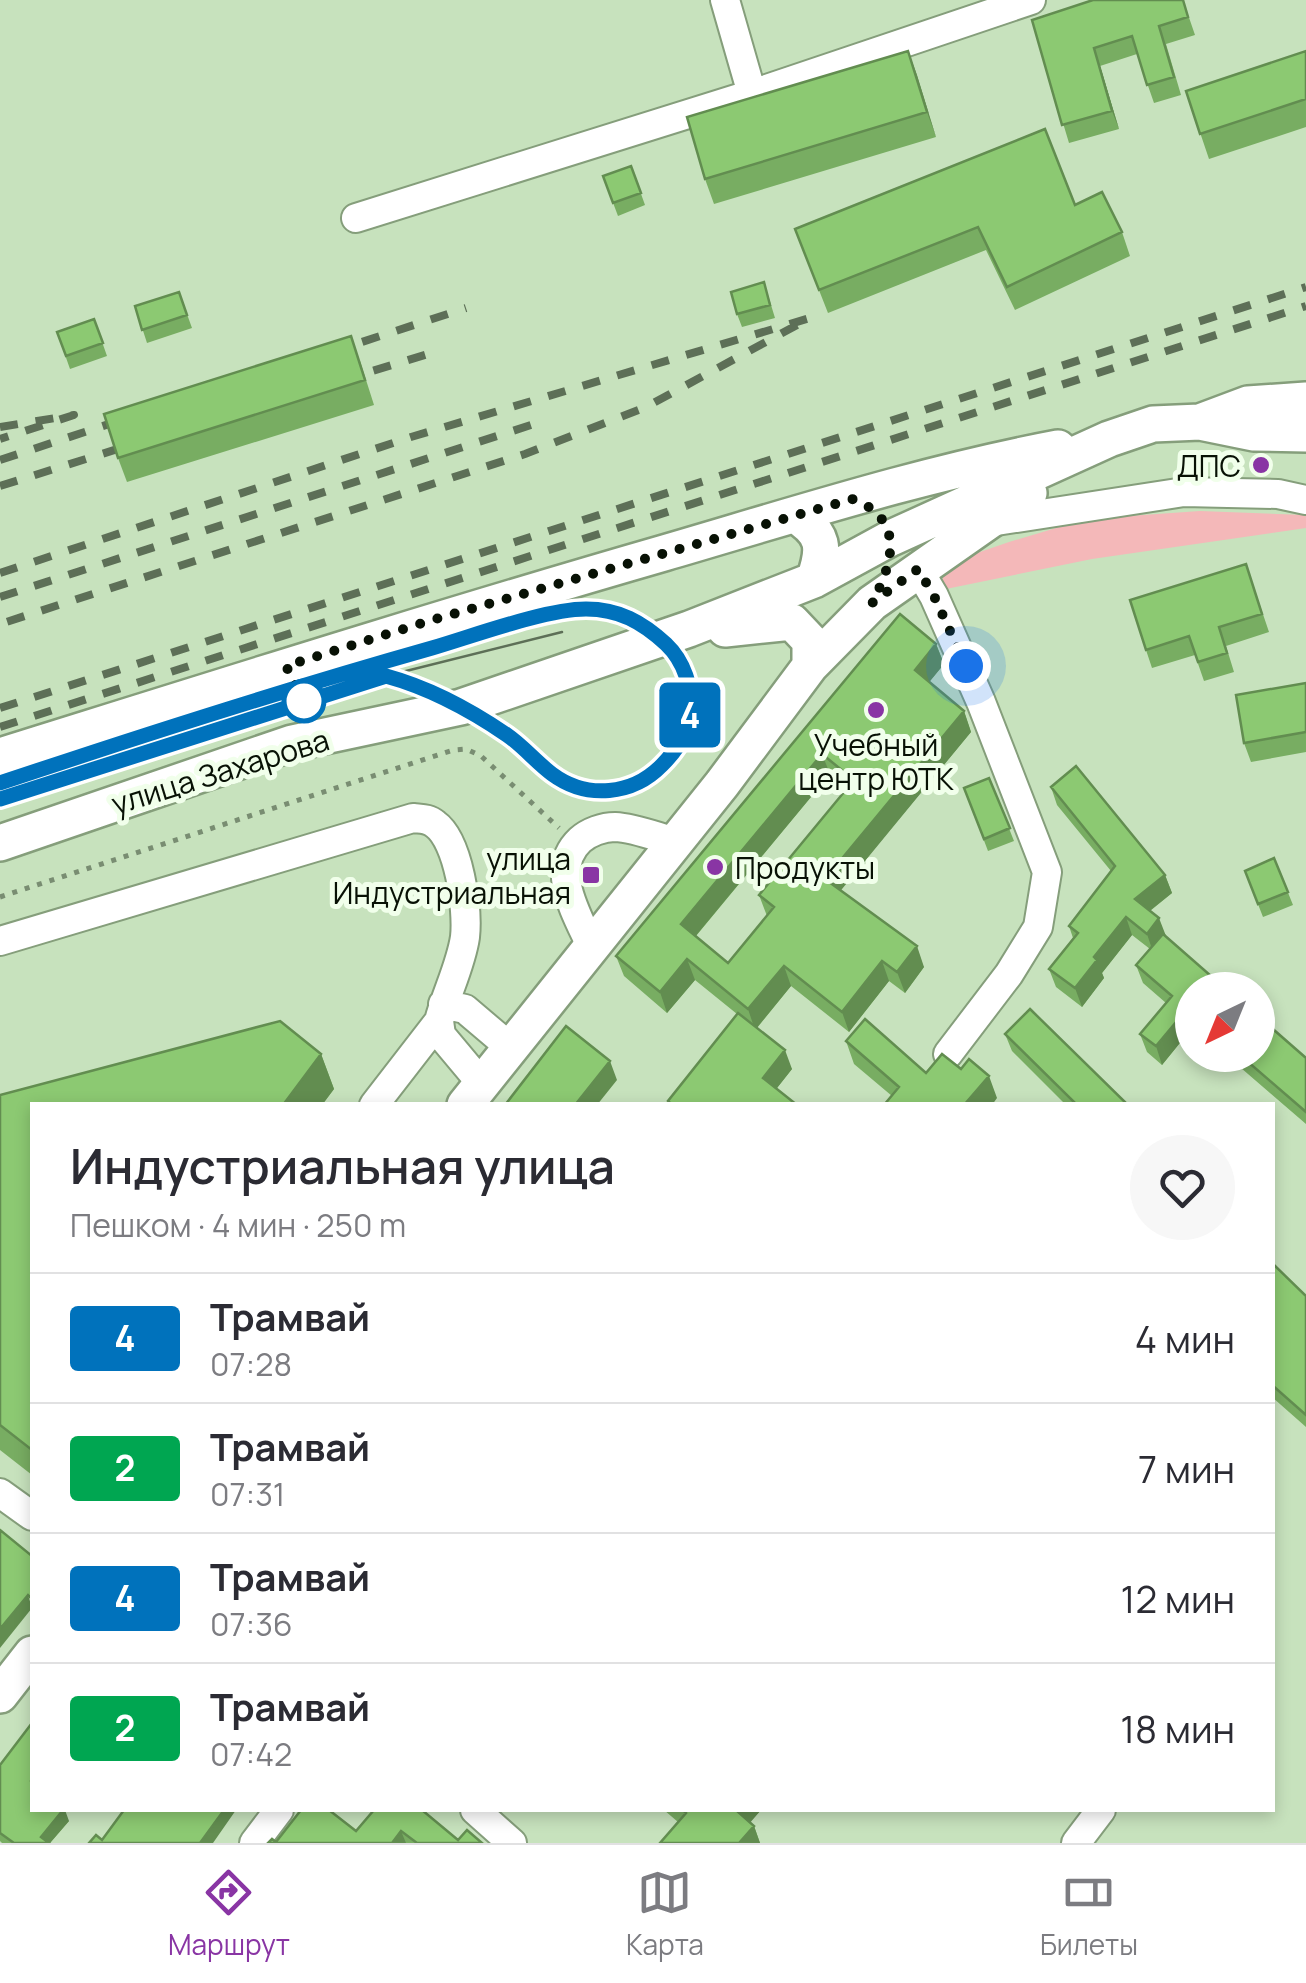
<!DOCTYPE html>
<html lang="ru">
<meta charset="utf-8">
<style>
:root{--surface:#fff;--page:#f7f7f7;--text:#2b2b33;--muted:#7c7c81;--line:#e1e1e2;--accent:#8935a4}
body{margin:0;font-family:Manrope,sans-serif;background:var(--page);color:var(--text);height:100vh;display:flex;flex-direction:column;font-size:38px;white-space:nowrap}
*{box-sizing:border-box;margin:0}
p{font-size:32px;color:var(--muted)}
.icon{flex:none;width:55px;height:55px;fill:none;stroke:currentColor;stroke-width:2;stroke-linecap:round;stroke-linejoin:round}
.map{position:relative;flex:1;overflow:hidden}
.side{position:absolute;left:30px;top:1102px;width:1245px;height:710px;display:flex;flex-direction:column;background:var(--surface);border-radius:0px;box-shadow:0 5px 15px #0003}
.side>*{flex:none}
.badge{padding:0 20px;border-radius:8px;font-size:35px;line-height:65px}
.needle{width:65px;rotate:223deg}
.controls{position:absolute;left:1175px;top:972px;display:grid;gap:20px}
.controls a{display:grid;place-items:center;width:100px;height:100px;border-radius:50%;background:var(--surface);box-shadow:0 5px 15px #0003;font-size:50px}
.you{position:absolute;width:50px;height:50px;margin:-25px;border:8px solid #fff;border-radius:50%;background:#1a73e8;box-shadow:0 0 0 15px #1a73e833}
.map>.badge{position:absolute;translate:-50% -50%;box-shadow:0 0 0 5px #fff}
.round{display:grid;place-items:center;flex:none;width:105px;height:105px;border-radius:52px;background:var(--page)}
.head{display:flex;align-items:center;justify-content:space-between;height:170px;padding:0 40px}
h1{font-size:48px;font-weight:600;line-height:75px}
ul{padding:0;list-style:none}
li{display:flex;align-items:center;gap:30px;height:130px;padding:0 40px;border-top:2px solid var(--line)}
li div{flex:1}
li b{display:block;font-size:38px}
li em{font-style:normal}
li .badge{min-width:110px;font-weight:700;text-align:center}
.dock{display:flex;justify-content:space-around;align-items:center;height:140px;border-top:2px solid var(--line);background:var(--surface);font-size:28px;color:var(--muted)}
.dock a{display:grid;justify-items:center;gap:5px}
.dock .current{color:var(--accent)}
.map>svg:first-child{display:block}
.green{fill:#f4b8b9}
.lines{fill:none;stroke-linecap:round;stroke-linejoin:round}
.minor-casing{stroke:#859e7b;stroke-width:32}
.major-casing{stroke:#859e7b;stroke-width:40}
.path{stroke:#798d72;stroke-width:5;stroke-dasharray:5 8;stroke-linecap:butt}
.minor{stroke:#fff;stroke-width:28}
.major{stroke:#fff;stroke-width:35}
.tram{stroke:#5d6f57;stroke-width:2.5}
.rail{stroke:#5d6f57;stroke-width:8;stroke-dasharray:18 18;stroke-linecap:butt}
.wall{fill:#78ad62;fill-rule:evenodd}
.shaded-wall{fill:#628d50}
.building{fill:#8cc972;stroke:#628d50;stroke-width:2.5;fill-rule:evenodd}
.line-casing{stroke:#fff;stroke-width:22}
.line{stroke:#0072bc;stroke-width:15}
.walk{stroke:#081105;stroke-width:10;stroke-dasharray:0 18}
.poi-dot{fill:#8935a4;stroke:#f1ffeb;stroke-width:4}
.stop-dot{fill:#fff;stroke:#0072bc;stroke-width:5}
.labels{text-anchor:middle;dominant-baseline:central;stroke-width:10;stroke-linejoin:round;paint-order:stroke}
.poi-label{font-size:30px;fill:#081105;stroke:#f1ffeb;text-anchor:end}
.street-label{font-size:30px;fill:#081105;stroke:#f1ffeb}
</style>
<div class="map">
<svg width="1306" height="1843" viewBox="0 0 1306 1843">
<rect width="100%" height="100%" fill="#c7e2bd"/>
<path class="green" d="M 1200,511 L 1306,515 L 1306,528 L 1092,559 L 941,590 L 943,576 L 954,561 L 1009,542 L 1086,519 Z"/>
<g class="lines">
<defs>
<path id="minor" d="M 725,0 L 752,94
M 356,218 L 752,94 L 1031,0
M 990,522 L 1184,492 L 1278,494 L 1306,500
M 918,569 L 934,596 L 981,702 L 1047,872 L 1038,927 L 1009,974 L 948,1054
M 0,941 L 413,818 C 421,819 428,818 435,824 C 459,841 468,909 465,937 C 461,965 446,994 439,1021 L 441,1035 L 482,1084
M 592,948 C 578,916 548,870 580,840 C 589,832 603,827 615,827 C 635,828 657,837 676,842
M 443,1004 L 465,1009 L 511,1048
M 374,1105 L 439,1021
M 0,1493 L 32,1516
M 475,1810 L 512,1843
M 254,1843 L 279,1810
M 1076,1843 L 1101,1810"/>
<path id="major" d="M 1200,422 L 1248,404 L 1306,400
M 795,515 C 825,534 825,548 814,580
M 725,629 L 792,622 L 810,641 L 810,666
M 0,756 C 221,687 442,617 664,553 C 794,515 925,473 1058,448
M 0,843 L 292,743 L 461,707 L 689,629 L 814,580 L 891,538 L 1109,439 L 1153,424 L 1200,422 L 1254,433 L 1306,434
M 465,1105 L 722,784 L 810,666 L 872,603 L 1029,493
M 0,1695 L 32,1654"/>
</defs>
<use href="#minor" class="minor-casing"/>
<use href="#major" class="major-casing"/>
<path class="path" d="M 0,897 L 453,750 L 466,749 L 481,756 L 559,828"/>
<use href="#minor" class="minor"/>
<use href="#major" class="major"/>
<path class="tram" d="M 390,675 L 562,632
M 0,783 C 144,736 287,689 432,648 C 474,636 546,609 586,609 C 619,609 642,622 666,644 C 684,661 693,688 691,713 C 688,732 676,751 662,765 C 633,795 587,800 553,774 C 536,762 523,746 507,735 C 469,709 430,688 386,676 L 0,799"/>
<path class="rail" d="M 328,353 L 466,308
M 339,381 L 438,351
M 0,427 L 74,415 L 0,439
M 0,460 L 133,416
M 0,486 L 143,441
M 0,573 L 411,437 L 810,318 L 646,407 L 525,454 L 0,624
M 0,597 L 534,424
M 0,708 L 1306,287
M 0,727 L 1306,306"/>
</g>
<path class="wall" d="M 1183,0 L 1195,35 L 1166,44 L 1181,95 L 1154,103 L 1137,54 L 1100,66 L 1119,129 L 1069,143 L 1032,20 Z
M 908,51 L 936,137 L 714,204 L 705,179 Z
M 1306,51 L 1306,127 L 1209,159 L 1186,91 Z
M 631,166 L 645,205 L 618,216 L 603,176 Z
M 1075,205 L 1122,232 L 1130,256 L 1015,310 L 986,250 L 828,313 L 795,229 Z
M 764,282 L 775,318 L 742,327 L 737,314 Z
M 179,292 L 192,328 L 147,343 L 135,306 Z
M 94,319 L 107,356 L 70,369 L 57,332 Z
M 360,361 L 374,405 L 127,482 L 118,458 Z
M 1246,564 L 1269,632 L 1226,646 L 1234,672 L 1204,681 L 1195,655 L 1152,668 L 1146,650 Z
M 936,644 L 944,664 L 929,682 L 964,711 L 971,732 L 840,890 L 924,967 L 905,993 L 889,981 L 849,1032 L 791,986 L 757,1028 L 792,1069 L 776,1089 L 797,1105 L 669,1105 L 668,1101 L 737,1014 L 695,980 L 667,1013 L 624,976 L 616,956 ZM 830,774 L 847,789 L 759,895 L 767,916 L 728,963 L 696,936 Z
M 1306,683 L 1306,752 L 1251,762 L 1244,743 Z
M 989,778 L 1014,841 L 988,851 L 964,788 Z
M 1051,787 L 1165,875 L 1172,893 L 1150,911 L 1166,936 L 1192,990 L 1192,1028 L 1162,1065 L 1147,1052 L 1140,1034 L 1166,1003 L 1143,983 L 1136,965 L 1150,949 L 1132,935 L 1102,973 L 1104,978 L 1082,1007 L 1056,987 L 1049,969 L 1073,938 L 1069,926 L 1111,871 L 1057,805 Z
M 1274,858 L 1293,905 L 1263,917 L 1245,871 Z
M 1005,1034 L 1128,1105 L 1066,1105 L 1012,1051 Z
M 846,1041 L 926,1073 L 997,1098 L 892,1096 L 854,1064 Z
M 321,1054 L 334,1089 L 322,1105 L 32,1105 L 32,1475 L 0,1450 L 0,1095 Z
M 1226,1055 L 1258,1055 L 1306,1058 L 1306,1124 Z
M 1272,1263 L 1306,1296 L 1306,1427 L 1272,1397 Z
M 0,1765 L 32,1810 L 69,1821 L 50,1843 L 2,1843 L 0,1841 Z
M 425,1810 L 424,1812 L 458,1840 L 482,1843 L 268,1843 L 356,1831 Z
M 664,1810 L 761,1810 L 750,1822 L 754,1826 L 760,1843 L 660,1843 L 678,1822 Z"/>
<path class="shaded-wall" d="M 1094,48 L 1100,66 L 1119,129 L 1112,111 Z
M 908,51 L 917,75 L 936,137 L 927,112 Z
M 936,644 L 944,664 L 922,691 L 915,670 Z
M 964,711 L 971,732 L 833,900 L 825,879 Z
M 822,754 L 830,774 L 689,944 L 681,924 Z
M 1165,875 L 1172,893 L 1142,917 L 1135,899 Z
M 1126,917 L 1132,935 L 1102,973 L 1104,978 L 1082,1007 L 1075,988 L 1094,957 Z
M 1159,918 L 1166,936 L 1153,952 L 1147,934 Z
M 917,946 L 924,967 L 905,993 L 897,972 Z
M 687,959 L 695,980 L 667,1013 L 660,992 Z
M 882,961 L 889,981 L 849,1032 L 842,1012 Z
M 784,966 L 791,986 L 755,1030 L 748,1009 Z
M 1187,1009 L 1192,1028 L 1162,1065 L 1156,1046 Z
M 785,1050 L 792,1069 L 770,1097 L 763,1078 Z
M 321,1054 L 334,1089 L 322,1105 L 283,1105 Z
M 610,1061 L 617,1080 L 597,1105 L 575,1105 Z
M 989,1076 L 997,1098 L 992,1105 L 964,1105 Z
M 28,1595 L 32,1608 L 0,1648 L 0,1629 Z
M 63,1810 L 65,1810 L 69,1821 L 50,1843 L 43,1843 L 41,1837 Z
M 224,1810 L 236,1810 L 213,1843 L 200,1843 Z
M 734,1810 L 761,1810 L 742,1832 Z
M 754,1826 L 760,1843 L 739,1843 Z
M 401,1831 L 406,1843 L 392,1843 Z"/>
<path class="building" d="M 1093,0 L 1183,0 L 1188,17 L 1159,26 L 1174,77 L 1147,85 L 1132,36 L 1094,48 L 1112,111 L 1062,125 L 1032,20 Z
M 908,51 L 927,112 L 705,179 L 687,117 Z
M 1306,51 L 1306,99 L 1200,134 L 1186,91 Z
M 1045,129 L 1075,205 L 1102,192 L 1122,232 L 1007,287 L 978,227 L 819,290 L 795,229 Z
M 631,166 L 641,193 L 613,203 L 603,176 Z
M 764,282 L 770,305 L 737,314 L 731,292 Z
M 179,292 L 187,315 L 142,330 L 135,306 Z
M 94,319 L 103,343 L 66,356 L 57,332 Z
M 351,336 L 365,380 L 118,458 L 104,414 Z
M 1246,564 L 1262,614 L 1219,627 L 1227,653 L 1198,662 L 1189,636 L 1146,650 L 1130,600 Z
M 900,614 L 936,644 L 915,670 L 964,711 L 825,879 L 917,946 L 897,972 L 882,961 L 842,1012 L 784,966 L 748,1009 L 687,959 L 660,992 L 616,956 ZM 822,754 L 854,780 L 759,895 L 774,907 L 728,963 L 681,924 Z
M 1306,683 L 1306,732 L 1244,743 L 1236,695 Z
M 1076,766 L 1165,875 L 1135,899 L 1159,918 L 1147,934 L 1126,917 L 1094,957 L 1097,960 L 1075,988 L 1049,969 L 1078,933 L 1069,926 L 1115,866 L 1051,787 Z
M 989,778 L 1010,828 L 984,839 L 964,788 Z
M 1274,858 L 1288,892 L 1258,904 L 1245,871 Z
M 1163,934 L 1227,990 L 1192,990 L 1192,1014 L 1187,1009 L 1156,1046 L 1140,1034 L 1172,996 L 1136,965 Z
M 1030,1009 L 1128,1105 L 1077,1105 L 1005,1034 Z
M 738,1013 L 785,1050 L 763,1078 L 797,1105 L 672,1105 L 668,1101 Z
M 1258,1016 L 1306,1058 L 1306,1112 L 1240,1055 L 1258,1055 Z
M 865,1019 L 926,1073 L 942,1054 L 961,1069 L 969,1059 L 989,1076 L 964,1105 L 884,1105 L 899,1087 L 846,1041 Z
M 280,1021 L 321,1054 L 283,1105 L 32,1105 L 32,1450 L 0,1425 L 0,1095 Z
M 566,1026 L 610,1061 L 575,1105 L 505,1105 Z
M 1272,1263 L 1306,1296 L 1306,1415 L 1272,1385 Z
M 0,1530 L 32,1556 L 32,1599 L 28,1595 L 0,1629 Z
M 32,1723 L 32,1778 L 31,1781 L 32,1782 L 32,1810 L 63,1810 L 41,1837 L 49,1843 L 14,1843 L 0,1833 L 0,1765 Z
M 124,1810 L 224,1810 L 200,1843 L 89,1843 L 96,1835 L 102,1840 Z
M 301,1810 L 329,1810 L 356,1831 L 374,1810 L 422,1810 L 458,1840 L 467,1830 L 482,1843 L 417,1843 L 401,1831 L 392,1843 L 268,1843 L 272,1839 L 276,1842 Z
M 683,1810 L 736,1810 L 754,1826 L 739,1843 L 660,1843 L 686,1813 Z"/>
<g class="lines">
<defs>
<path id="line" d="M 0,783 C 143,735 287,689 432,648 C 473,636 546,609 586,609 C 619,609 642,622 666,644 C 684,661 693,688 690,713 C 688,733 676,751 662,765 C 633,795 587,800 552,774 C 536,762 523,746 507,735 C 469,709 430,688 386,676 L 0,799"/>
</defs>
<use href="#line" class="line-casing"/>
<use href="#line" class="line"/>
<path class="walk" d="M 304,701 L 286,666 L 429,621 L 853,499 C 906,520 893,563 872,603 L 918,569 L 934,596 L 966,666"/>
</g>
<g class="poi-dot">
<circle cx="1261" cy="465" r="10"/>
<circle cx="876" cy="710" r="10"/>
<circle cx="715" cy="867" r="10"/>
<rect x="581" y="865" width="20" height="20" rx="5"/>
</g>
<circle class="stop-dot" cx="304" cy="701" r="20"/>
<g class="labels">
<g class="poi-label">
<text x="1241" y="465">ДПС</text>
<text x="876" y="744" text-anchor="middle">Учебный<tspan x="876" dy="34">центр ЮТК</tspan></text>
<text x="571" y="858">улица<tspan x="571" dy="34">Индустриальная</tspan></text>
<text x="735" y="867" text-anchor="start">Продукты</text>
</g>
<g class="street-label">
<text transform="translate(220 771) rotate(-17)">улица Захарова</text>
</g>
</g>
</svg>
<div class="controls">
<a><svg class="needle" viewBox="-14 -14 28 28"><path d="M0-13l5 13h-10z" fill="#e53935"/><path d="M0 13l5-13h-10z" fill="#7c7c81"/></svg></a>
</div>
<div class="you" style="left:966px;top:666px"></div>
<b class="badge" style="left:690px;top:715px;background:#0072bc;color:#fff">4</b>
<section class="side">
<div class="head"><div><h1>Индустриальная улица</h1><p>Пешком · 4 мин · 250 m</p></div><a class="round"><svg class="icon" aria-label="heart" viewBox="0 0 24 24"><path d="M12 20l-8-8c-3-5 5-10 8-4 3-6 11-1 8 4z"/></svg></a></div>
<ul>
<li><span class="badge" style="background:#0072bc;color:#fff">4</span><div><b>Трамвай</b><p>07:28</p></div><em>4 мин</em></li>
<li><span class="badge" style="background:#00a651;color:#fff">2</span><div><b>Трамвай</b><p>07:31</p></div><em>7 мин</em></li>
<li><span class="badge" style="background:#0072bc;color:#fff">4</span><div><b>Трамвай</b><p>07:36</p></div><em>12 мин</em></li>
<li><span class="badge" style="background:#00a651;color:#fff">2</span><div><b>Трамвай</b><p>07:42</p></div><em>18 мин</em></li>
</ul>
</section>
</div>
<nav class="dock">
<a class="current"><svg class="icon" aria-label="directions" viewBox="0 0 24 24"><path d="M12 3l9 9-9 9-9-9zM9 14v-3h6M13 9l2 2-2 2"/></svg>Маршрут</a>
<a><svg class="icon" aria-label="map" viewBox="0 0 24 24"><path d="M3 6l6-2 6 2 6-2v14l-6 2-6-2-6 2zM9 4v14M15 6v14"/></svg>Карта</a>
<a><svg class="icon" aria-label="tickets" viewBox="0 0 24 24"><path d="M3 7h18v10H3zM15 7v10"/></svg>Билеты</a>
</nav>
